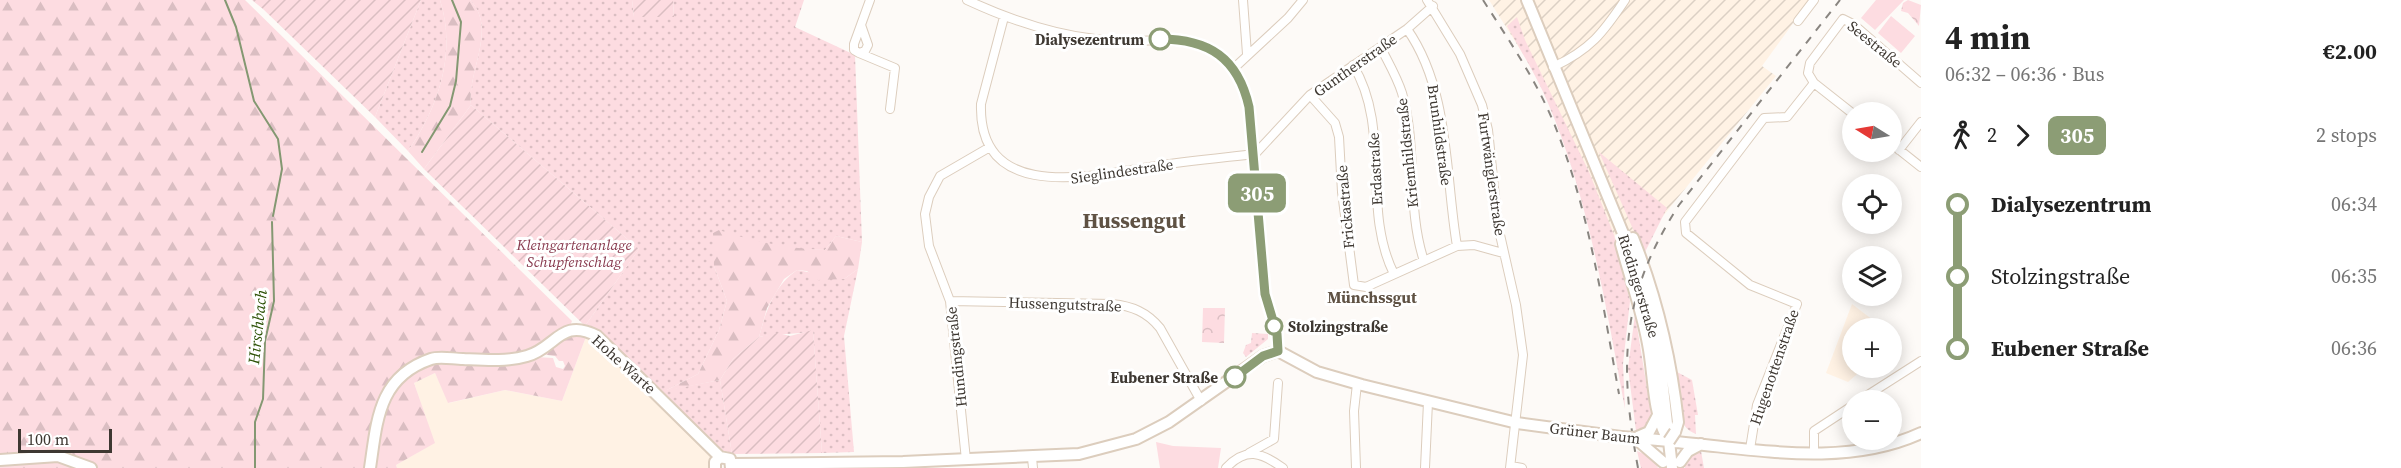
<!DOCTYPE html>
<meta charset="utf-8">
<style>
:root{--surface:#fff;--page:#f2f2f2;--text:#222;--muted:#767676}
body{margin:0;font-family:"Source Serif 4",serif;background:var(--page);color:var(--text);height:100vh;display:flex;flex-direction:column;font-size:22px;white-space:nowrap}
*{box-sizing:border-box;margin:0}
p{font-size:20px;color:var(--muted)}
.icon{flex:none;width:33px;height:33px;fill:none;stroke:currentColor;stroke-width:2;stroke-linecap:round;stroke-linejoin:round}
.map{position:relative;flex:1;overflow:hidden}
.side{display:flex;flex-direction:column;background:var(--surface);width:480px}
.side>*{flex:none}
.badge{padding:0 12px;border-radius:9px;font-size:21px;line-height:39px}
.needle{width:39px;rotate:281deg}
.controls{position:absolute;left:1842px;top:102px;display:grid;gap:12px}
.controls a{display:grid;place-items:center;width:60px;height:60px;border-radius:50%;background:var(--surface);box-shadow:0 3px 15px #0003;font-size:30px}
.scale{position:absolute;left:18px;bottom:15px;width:94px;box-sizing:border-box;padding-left:6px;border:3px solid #3e3832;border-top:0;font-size:16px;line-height:21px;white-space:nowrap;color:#3e3832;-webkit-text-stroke:4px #fff;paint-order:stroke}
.map>.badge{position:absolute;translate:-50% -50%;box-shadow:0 0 0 3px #fff}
.legs{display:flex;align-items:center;gap:9px;height:66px;padding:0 24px;font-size:20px}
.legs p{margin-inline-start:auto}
.summary{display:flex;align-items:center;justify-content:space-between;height:102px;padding:0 24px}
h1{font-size:33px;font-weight:700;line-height:45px}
ul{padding:0 24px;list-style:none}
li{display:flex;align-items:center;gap:21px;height:72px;font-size:22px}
li i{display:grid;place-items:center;width:9px;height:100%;margin:0 8px;background:currentColor}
li i::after{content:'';width:15px;height:15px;margin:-8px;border:4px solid;border-radius:50%;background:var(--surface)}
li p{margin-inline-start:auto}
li:first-child i{background:linear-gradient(#0000 50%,currentColor 0)}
li:last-child i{background:linear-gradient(currentColor 50%,#0000 0)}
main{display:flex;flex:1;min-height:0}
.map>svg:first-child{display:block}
.built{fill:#fff2e4}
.industrial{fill:url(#industrial-furrows)}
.grass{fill:url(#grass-dots)}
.forest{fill:url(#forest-firs)}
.park{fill:url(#park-crowns)}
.garden{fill:url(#garden-furrows)}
.pitch{fill:#fddce1}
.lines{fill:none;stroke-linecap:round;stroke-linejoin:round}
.stream{stroke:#849872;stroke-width:2}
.street-casing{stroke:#dccdbd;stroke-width:10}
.secondary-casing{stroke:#dccdbd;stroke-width:14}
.street{stroke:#fff;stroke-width:8}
.secondary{stroke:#fff;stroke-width:10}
.rail{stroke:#898580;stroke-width:2;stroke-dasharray:8 8;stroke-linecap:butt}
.secondary-bridge-casing{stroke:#dccdbd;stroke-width:14;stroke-linecap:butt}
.secondary-bridge{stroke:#fff;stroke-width:10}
.line-1-casing{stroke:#fff;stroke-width:14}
.line-1{stroke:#8c9d75;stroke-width:9}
.stop-1-dot{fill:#fff;stroke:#8c9d75;stroke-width:3}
.labels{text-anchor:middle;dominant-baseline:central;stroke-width:6;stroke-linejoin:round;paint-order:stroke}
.stop-label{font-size:15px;font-weight:bold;fill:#3e3832;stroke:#fff;text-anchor:end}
.street-label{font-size:15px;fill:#3e3832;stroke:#fff}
.park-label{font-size:15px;font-style:italic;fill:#883a4e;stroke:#fff}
.neighbourhood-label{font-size:16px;font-weight:bold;fill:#5f5244;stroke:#fff}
.water-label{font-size:16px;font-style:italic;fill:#2e5308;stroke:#fff}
.district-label{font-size:21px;font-weight:bold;fill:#5f5244;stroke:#fff}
</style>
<main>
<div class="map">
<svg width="1921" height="468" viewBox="0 0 1921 468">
<defs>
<pattern id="industrial-furrows" width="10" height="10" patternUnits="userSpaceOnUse" patternTransform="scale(1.5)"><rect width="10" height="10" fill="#fff2e4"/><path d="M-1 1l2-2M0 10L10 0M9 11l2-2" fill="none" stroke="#dcd0c4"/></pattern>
<pattern id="grass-dots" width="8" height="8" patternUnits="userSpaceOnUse" patternTransform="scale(1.5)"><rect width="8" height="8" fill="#fddce1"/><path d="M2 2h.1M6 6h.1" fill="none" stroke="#dabec2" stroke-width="1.8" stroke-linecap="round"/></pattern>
<pattern id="forest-firs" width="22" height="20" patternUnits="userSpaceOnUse" patternTransform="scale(1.5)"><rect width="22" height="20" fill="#fddce1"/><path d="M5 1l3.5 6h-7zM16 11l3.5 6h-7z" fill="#dabec2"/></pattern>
<pattern id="park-crowns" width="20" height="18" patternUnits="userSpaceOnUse" patternTransform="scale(1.5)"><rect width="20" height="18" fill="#fddce1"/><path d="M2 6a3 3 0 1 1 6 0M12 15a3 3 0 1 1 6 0" fill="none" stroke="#dabec2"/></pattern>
<pattern id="garden-furrows" width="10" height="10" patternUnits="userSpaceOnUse" patternTransform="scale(1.5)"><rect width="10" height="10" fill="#fddce1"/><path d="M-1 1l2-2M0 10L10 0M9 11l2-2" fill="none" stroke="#dabec2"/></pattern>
</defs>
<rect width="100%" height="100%" fill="#fdfaf7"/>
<path class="built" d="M 1852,304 L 1882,327 L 1852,328 L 1852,368 L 1864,368 L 1848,382 L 1826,373 Z
M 587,334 L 638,379 L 711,456 L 713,468 L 397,468 L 396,465 L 434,443 L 414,383 L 435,373 L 449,403 L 505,390 L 562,401 Z"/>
<path class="industrial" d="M 1489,0 L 1810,0 L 1762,66 L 1776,76 L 1622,267 L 1545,89 Z"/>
<path class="grass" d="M 421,0 L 440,0 C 457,53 438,108 408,151 L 375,117 Z
M 470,0 L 632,0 L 634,17 L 674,16 L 673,0 L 804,0 L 795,27 L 855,55 L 862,242 L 836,236 L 825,250 L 796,249 L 753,241 L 714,266 L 727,301 L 719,330 L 698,374 L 667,390 L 720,380 L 732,454 L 721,457 L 585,326 L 639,249 L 471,105 C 467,70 498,29 470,0 Z
M 1517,17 L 1525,40 L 1589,172 L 1614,235 L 1630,301 L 1623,364 L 1625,409 C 1606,306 1589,200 1548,103 C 1537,77 1521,51 1507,26 Z
M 1599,152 L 1667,208 L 1644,254 Z
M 858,269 L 844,336 L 854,452 L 822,453 L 813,331 C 794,335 777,333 759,337 C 766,311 774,286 797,270 L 844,279 Z
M 1635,314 L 1651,413 L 1647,426 L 1636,431 L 1628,368 Z
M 1252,333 L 1268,334 L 1268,339 L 1246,357 L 1243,353 L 1246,345 L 1251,343 Z
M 1677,372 L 1692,380 L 1698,415 L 1695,415 L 1696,434 C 1673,426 1678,393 1677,372 Z
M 1701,451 L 1704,468 L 1685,468 L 1685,462 L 1692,453 Z"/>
<path class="forest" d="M 0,0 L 245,0 L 572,321 L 570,326 L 528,353 L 499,357 L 433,353 L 400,373 L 385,386 L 376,407 L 366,468 L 0,468 Z
M 440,0 L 470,0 C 498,28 467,71 471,105 L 424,169 L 408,151 C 438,108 457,53 440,0 Z
M 719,230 C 755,242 788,249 825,250 L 836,236 L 862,242 L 858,269 L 844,279 L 818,280 L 807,271 L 797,270 L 784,279 L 767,308 L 759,337 L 733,359 L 720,380 L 665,391 L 698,374 L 719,330 L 727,301 L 714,266 L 713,233 Z
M 587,334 L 562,401 L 505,390 L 448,403 L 435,373 L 414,383 L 435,443 L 396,465 L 397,468 L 373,468 C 377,443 378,415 390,392 C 411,352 497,359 536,357 L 553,358 L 556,367 L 563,369 L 565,366 L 563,361 L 559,361 L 555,356 L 540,354 L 568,336 Z
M 1637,451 L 1654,458 L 1658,468 L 1641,468 Z"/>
<path class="park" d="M 1908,0 L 1921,5 L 1919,26 L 1908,13 L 1901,11 L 1903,3 Z
M 1203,308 L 1225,308 L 1224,343 L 1202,342 Z"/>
<path class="garden" d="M 252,0 L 421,0 L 375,117 L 263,9 Z
M 632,0 L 673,0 L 674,17 L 634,17 Z
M 471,105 L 639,249 L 585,326 L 424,169 Z
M 813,330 L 822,453 L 732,454 L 720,380 L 733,359 L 759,337 L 778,333 L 790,336 Z"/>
<path class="pitch" d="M 1876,0 L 1904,0 L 1875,30 L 1861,18 Z
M 1891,16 L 1915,36 L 1901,53 L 1878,33 Z
M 1156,442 L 1173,446 L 1221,448 L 1218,468 L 1160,468 Z"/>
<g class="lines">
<path class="stream" d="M 225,0 L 236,27 L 254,101 L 278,139 L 282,169 L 273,216
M 422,152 L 450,106 L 456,81 L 461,22 L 452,0
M 255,468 L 255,422 L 263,399 L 265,341 L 274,301 L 272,222"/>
<defs>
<path id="street" d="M 967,0 C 1008,19 1050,34 1095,39 C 1161,47 1228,19 1249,107 L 1265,294 L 1277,334 L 1278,351
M 1243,0 L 1247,54
M 1427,0 L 1460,54 L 1482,105 L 1488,130 L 1498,226 L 1516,305 L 1523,355 L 1510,468
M 1004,17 L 981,104 C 978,202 1088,177 1150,167 C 1185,161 1220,158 1255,154
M 1798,21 L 1814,0
M 861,25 L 868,45 L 865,51 L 859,53 L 854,50 L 854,44 L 870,0
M 1407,29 C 1450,90 1445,175 1457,246
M 1381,48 C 1388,62 1397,77 1402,93 C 1418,148 1406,206 1424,261
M 859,53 L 895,68 L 890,109
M 1353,65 C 1392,129 1361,208 1394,274
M 1553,67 C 1590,50 1603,33 1625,0
M 1233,69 L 1288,18 L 1303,0
M 1310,95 L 1335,123 L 1339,137 L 1342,192 L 1354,285 L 1366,287 L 1457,246 L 1474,245 L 1503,253
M 1852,113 L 1814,83 L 1808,73 L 1810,63 L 1843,19 L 1853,24 L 1921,83
M 1892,144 L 1921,167
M 1899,150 L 1921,122
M 1255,154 L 1310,95 L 1407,29 L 1433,6
M 950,301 L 1112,304 C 1132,306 1147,312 1160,328 L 1201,401
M 1860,400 L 1921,361
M 1750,449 L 1757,405 L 1797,304 L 1750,285 L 1686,233 L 1685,222 L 1764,118 L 1787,117 L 1814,83
M 1249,453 L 1274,439 L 1278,383
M 1814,454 L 1814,431 L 1852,406
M 1032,458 L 1033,468
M 966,460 L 950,301 L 929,246 L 925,214 L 929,197 L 940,176 L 990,147
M 1511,466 L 1522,468
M 1226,468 C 1246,447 1261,452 1283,468
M 1356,468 L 1354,411 L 1357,384
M 1425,468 L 1428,402"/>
<path id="secondary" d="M 1527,0 L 1634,260 L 1660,361 L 1672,468
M 1633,238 C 1657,298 1671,359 1678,422 L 1675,432
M 1621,244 C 1630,278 1642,310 1648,344 C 1654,374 1652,408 1666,436
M 1635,438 L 1663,462
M 1635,438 L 1649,432 L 1658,415
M 1637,438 L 1669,441
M 1675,442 C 1756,449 1845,468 1921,433
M 0,460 L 58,456 L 91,468
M 1680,462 L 1688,451 L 1701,444
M 732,464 L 903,462 L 1079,454 L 1136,439 L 1169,422 L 1263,356 L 1278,351 L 1317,372 L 1362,385 L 1517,423 L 1621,437
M 370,468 C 377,421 378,377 431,359 C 440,356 453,359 463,359 C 484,360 507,362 527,356 C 556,348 561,317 597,336 L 720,457 L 730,459 L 731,468
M 715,468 L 715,462 L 720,457"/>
</defs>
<use href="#street" class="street-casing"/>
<use href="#secondary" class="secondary-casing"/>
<use href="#street" class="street"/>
<use href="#secondary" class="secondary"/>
<path class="rail" d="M 1483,0 C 1510,42 1539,84 1557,131 C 1590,215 1603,306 1619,394
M 1638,468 C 1619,365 1620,296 1679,205 L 1840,0"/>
<defs>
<path id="secondary-bridge" d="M 1621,437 L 1635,438
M 1669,441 L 1675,432"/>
</defs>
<use href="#secondary-bridge" class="secondary-bridge-casing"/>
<use href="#secondary-bridge" class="secondary-bridge"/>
</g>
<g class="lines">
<defs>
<path id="line-1" d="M 1160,39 C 1209,39 1238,58 1249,107 L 1265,294 L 1277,334 L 1278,351 L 1263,356 L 1235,377"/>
</defs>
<use href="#line-1" class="line-1-casing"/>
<use href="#line-1" class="line-1"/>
</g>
<g class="stop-1-dot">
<circle cx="1160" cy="39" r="10"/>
<circle cx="1274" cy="326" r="8"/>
<circle cx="1235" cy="377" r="10"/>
</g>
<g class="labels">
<g class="stop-label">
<text x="1144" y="39">Dialysezentrum</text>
<text x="1288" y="326" text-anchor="start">Stolzingstraße</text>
<text x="1218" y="377">Eubener Straße</text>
</g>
<g class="street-label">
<text transform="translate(1875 44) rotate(39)">Seestraße</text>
<text transform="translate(1355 65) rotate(-35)">Guntherstraße</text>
<text transform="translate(1440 135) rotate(82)">Brunhildstraße</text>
<text transform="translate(1407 153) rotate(-96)">Kriemhildstraße</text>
<text transform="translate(1375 169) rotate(-93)">Erdastraße</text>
<text transform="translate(1122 171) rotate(-8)">Sieglindestraße</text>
<text transform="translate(1492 174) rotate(82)">Furtwänglerstraße</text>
<text transform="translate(1345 207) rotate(-95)">Frickastraße</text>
<text transform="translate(1639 286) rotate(73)">Riedingerstraße</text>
<text transform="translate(1065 304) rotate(2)">Hussengutstraße</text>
<text transform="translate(956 357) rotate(-96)">Hundingstraße</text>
<text transform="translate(624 364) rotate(42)">Hohe Warte</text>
<text transform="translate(1774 367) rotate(-71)">Hugenottenstraße</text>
<text transform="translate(1595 433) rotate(7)">Grüner Baum</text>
</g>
<g class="park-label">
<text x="574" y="244">Kleingartenanlage<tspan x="574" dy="17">Schupfenschlag</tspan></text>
</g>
<g class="neighbourhood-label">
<text x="1372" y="297">Münchssgut</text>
</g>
<g class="water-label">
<text transform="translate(257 327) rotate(-84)">Hirschbach</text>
</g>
<g class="district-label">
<text x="1134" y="220">Hussengut</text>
</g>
</g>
</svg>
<div class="controls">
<a><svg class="needle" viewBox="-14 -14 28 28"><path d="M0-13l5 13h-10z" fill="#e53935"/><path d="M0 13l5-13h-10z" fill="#767676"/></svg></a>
<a><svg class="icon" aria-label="locate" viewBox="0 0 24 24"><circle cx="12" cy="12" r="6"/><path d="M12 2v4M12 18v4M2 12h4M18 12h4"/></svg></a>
<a><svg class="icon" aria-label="layers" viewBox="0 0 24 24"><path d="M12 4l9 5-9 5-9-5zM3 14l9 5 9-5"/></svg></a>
<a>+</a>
<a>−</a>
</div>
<div class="scale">100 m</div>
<b class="badge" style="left:1257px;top:193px;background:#8c9d75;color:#fff">305</b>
</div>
<section class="side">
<div class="summary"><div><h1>4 min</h1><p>06:32 – 06:36 · Bus</p></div><b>€2.00</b></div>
<div class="legs"><svg class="icon" aria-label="walk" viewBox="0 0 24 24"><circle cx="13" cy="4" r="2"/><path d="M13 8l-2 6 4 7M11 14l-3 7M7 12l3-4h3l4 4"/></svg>2<svg class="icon" aria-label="forward" viewBox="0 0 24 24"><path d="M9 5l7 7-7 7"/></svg><b class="badge" style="background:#8c9d75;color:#fff">305</b><p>2 stops</p></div>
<ul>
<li><i style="color:#8c9d75"></i><b>Dialysezentrum</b><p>06:34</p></li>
<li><i style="color:#8c9d75"></i><span>Stolzingstraße</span><p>06:35</p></li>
<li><i style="color:#8c9d75"></i><b>Eubener Straße</b><p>06:36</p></li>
</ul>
</section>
</main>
